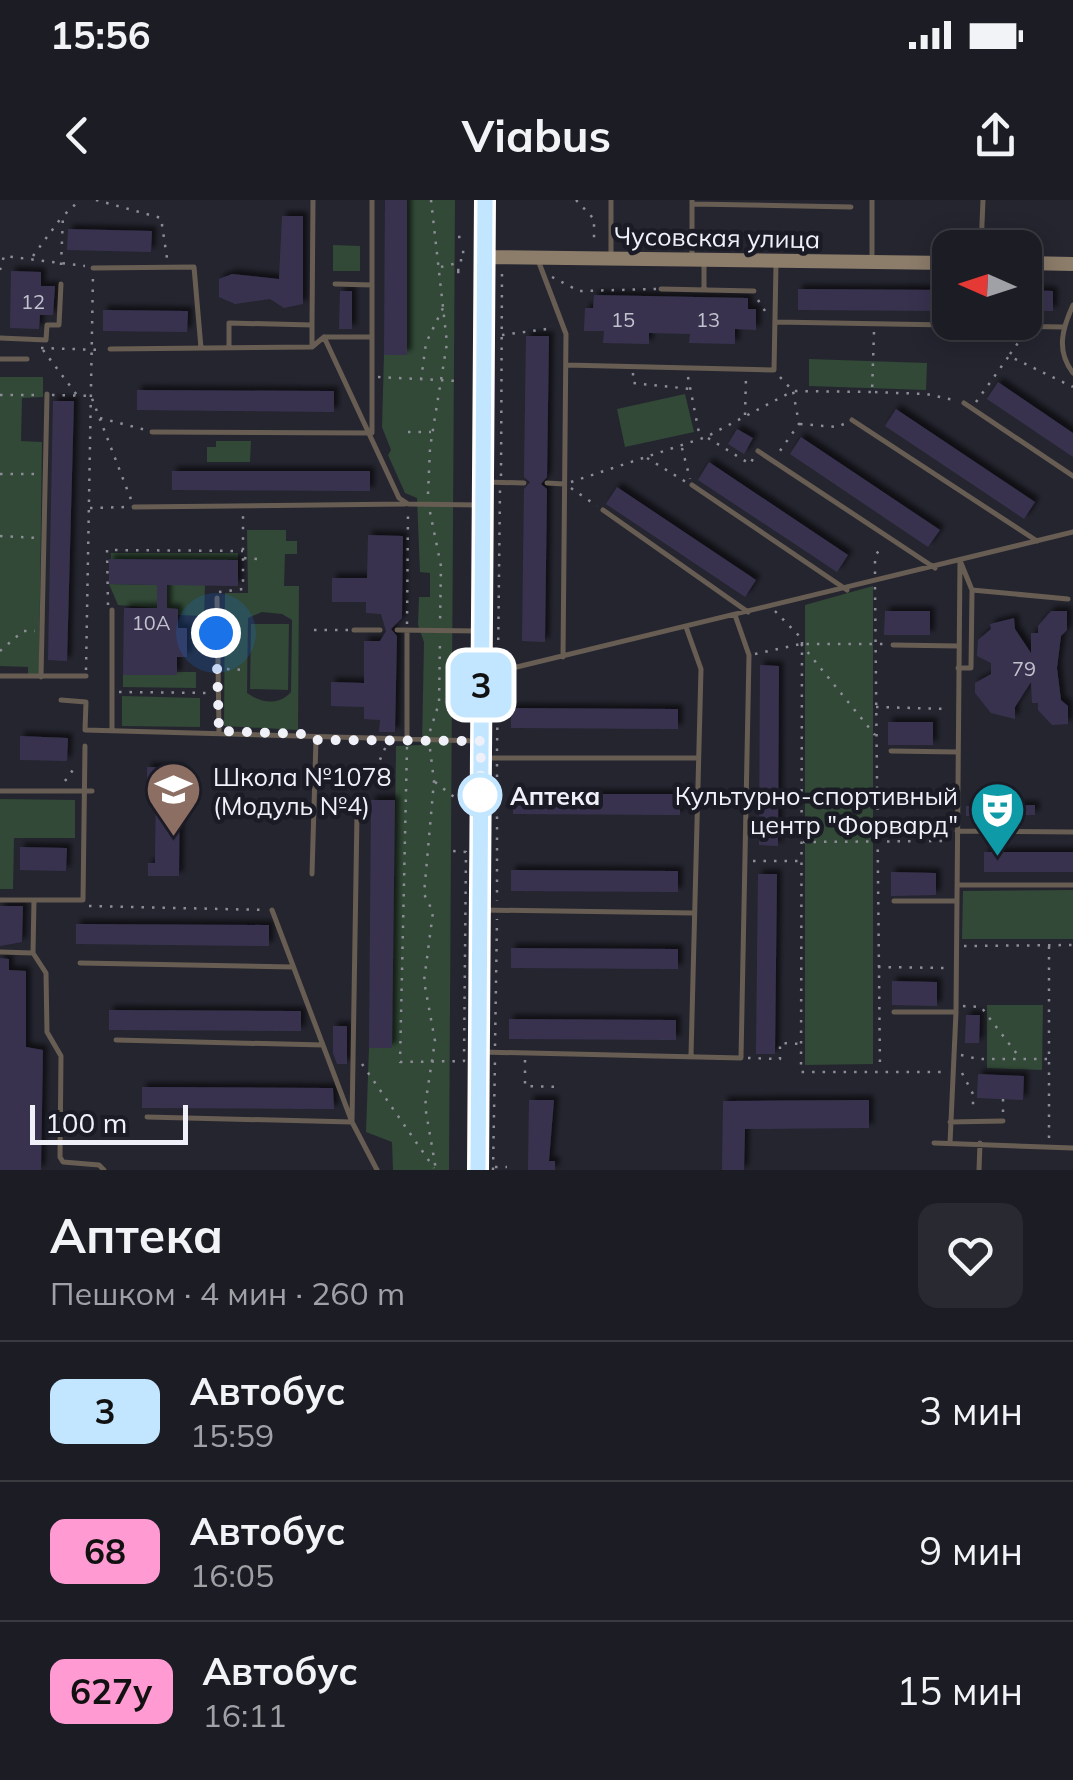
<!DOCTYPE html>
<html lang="ru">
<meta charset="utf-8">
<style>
:root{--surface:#1c1c24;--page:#292931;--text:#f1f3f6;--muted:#a0a1a6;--line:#3a3a41}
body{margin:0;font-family:Mulish,sans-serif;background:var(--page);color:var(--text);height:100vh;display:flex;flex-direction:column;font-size:38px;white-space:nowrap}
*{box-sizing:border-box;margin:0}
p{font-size:32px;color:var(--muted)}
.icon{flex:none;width:55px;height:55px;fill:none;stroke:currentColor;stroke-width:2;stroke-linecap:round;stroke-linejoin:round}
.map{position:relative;height:970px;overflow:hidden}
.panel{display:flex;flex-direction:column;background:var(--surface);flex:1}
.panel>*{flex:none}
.badge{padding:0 20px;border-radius:15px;font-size:35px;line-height:65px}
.needle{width:65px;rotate:273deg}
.controls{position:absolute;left:932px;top:30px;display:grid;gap:20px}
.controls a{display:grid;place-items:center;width:110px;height:110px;border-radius:20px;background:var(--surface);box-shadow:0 5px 25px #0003,0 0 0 2px var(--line);font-size:50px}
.scale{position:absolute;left:30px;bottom:25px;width:158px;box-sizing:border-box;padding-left:10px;border:5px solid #f0f1f8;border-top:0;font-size:28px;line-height:35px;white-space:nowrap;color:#f0f1f8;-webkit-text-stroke:8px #1b1b26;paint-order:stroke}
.you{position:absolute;width:50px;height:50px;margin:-25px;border:8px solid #fff;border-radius:50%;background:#1a73e8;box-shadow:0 0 0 15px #1a73e833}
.map>.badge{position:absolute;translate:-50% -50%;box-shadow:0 0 0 5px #fff}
.round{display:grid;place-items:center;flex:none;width:105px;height:105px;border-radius:20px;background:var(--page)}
.headline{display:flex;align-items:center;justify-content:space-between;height:170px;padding:0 50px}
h1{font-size:48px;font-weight:700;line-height:75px}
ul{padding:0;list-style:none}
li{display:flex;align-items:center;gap:30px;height:140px;padding:0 50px;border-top:2px solid var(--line)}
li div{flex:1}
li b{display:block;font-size:38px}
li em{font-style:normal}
li .badge{min-width:110px;font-weight:700;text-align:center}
.status{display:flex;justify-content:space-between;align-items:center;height:70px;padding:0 50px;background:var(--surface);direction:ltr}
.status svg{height:28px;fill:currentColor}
header{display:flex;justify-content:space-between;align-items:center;height:130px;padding:0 50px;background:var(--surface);font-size:45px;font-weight:700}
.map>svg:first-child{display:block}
.green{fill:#314936;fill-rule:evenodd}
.building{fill:#37334f;filter:url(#shadow)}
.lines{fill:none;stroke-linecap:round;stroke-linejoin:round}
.path{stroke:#8c8d96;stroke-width:2.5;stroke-dasharray:2.5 8;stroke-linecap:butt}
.lane{stroke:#675d52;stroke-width:5}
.secondary{stroke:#8c7c6a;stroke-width:14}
.line-casing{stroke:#fff;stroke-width:22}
.line{stroke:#c2e6ff;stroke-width:15}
.walk{stroke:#f0f1f8;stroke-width:10;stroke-dasharray:0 18}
.stop-dot{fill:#fff;stroke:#c2e6ff;stroke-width:5}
.labels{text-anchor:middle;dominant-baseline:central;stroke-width:9;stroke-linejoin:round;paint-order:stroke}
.number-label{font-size:20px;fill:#c2c2ce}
.street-label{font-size:25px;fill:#f0f1f8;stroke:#1b1b26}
.poi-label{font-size:25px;fill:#f0f1f8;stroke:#1b1b26;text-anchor:start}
.stop-label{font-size:25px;font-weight:bold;fill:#f0f1f8;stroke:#1b1b26;text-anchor:start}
</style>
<div class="status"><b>15:56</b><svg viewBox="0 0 49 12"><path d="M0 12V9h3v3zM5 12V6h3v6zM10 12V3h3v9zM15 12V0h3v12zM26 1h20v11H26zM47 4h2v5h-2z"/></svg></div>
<header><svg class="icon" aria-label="back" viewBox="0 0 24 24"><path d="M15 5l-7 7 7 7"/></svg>Viabus<svg class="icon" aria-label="share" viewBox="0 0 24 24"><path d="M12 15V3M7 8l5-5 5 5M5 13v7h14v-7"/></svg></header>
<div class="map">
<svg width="1073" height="970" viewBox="0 0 1073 970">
<defs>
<filter id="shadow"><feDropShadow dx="4.5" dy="-4.5" stdDeviation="2.5" flood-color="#0009"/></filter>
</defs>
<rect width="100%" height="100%" fill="#252530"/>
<path class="green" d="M 407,0 L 455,0 L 449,970 L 393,970 L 392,942 L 366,932 L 369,848 L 392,847 L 396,546 L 422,545 L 424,442 L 418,425 L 419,397 L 430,397 L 430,373 L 420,372 L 417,298 L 405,293 L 388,255 L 391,250 L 382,227 L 384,155 L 407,155 Z
M 333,45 L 360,46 L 360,71 L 333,71 Z
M 809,159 L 927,163 L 926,190 L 809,186 Z
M 0,177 L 43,177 L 43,197 L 22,198 L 21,241 L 42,242 L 39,474 L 28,474 L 28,467 L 0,466 Z
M 685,194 L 694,232 L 625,247 L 617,209 Z
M 216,241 L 251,241 L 250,262 L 207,262 L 207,247 L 216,247 Z
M 247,330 L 286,330 L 286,341 L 297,341 L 297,354 L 285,354 L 284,386 L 299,386 L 298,530 L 224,526 L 225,393 L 248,393 ZM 262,412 L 282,414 L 292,420 L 291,492 C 279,506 261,503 247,493 L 248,418 Z
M 111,353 L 238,353 L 238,360 L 111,359 Z
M 109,384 L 157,385 L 157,408 L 118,405 Z
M 167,385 L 205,385 L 204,416 L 178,415 L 177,409 L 167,408 Z
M 873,386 L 873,864 L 805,865 L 805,405 Z
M 251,424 L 289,424 L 288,490 L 250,489 Z
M 177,472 L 196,472 L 196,488 L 123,487 L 123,475 Z
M 122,496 L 200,498 L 200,527 L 122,526 Z
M 0,599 L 75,600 L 75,638 L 14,638 L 13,689 L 0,689 Z
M 1073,690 L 1073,739 L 962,739 L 963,691 Z
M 987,805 L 1043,805 L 1042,870 L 987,868 Z"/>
<path class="building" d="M 385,0 L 407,0 L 407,155 L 384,155 Z
M 282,16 L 303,16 L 303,104 L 284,108 L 270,99 L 235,104 L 219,97 L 219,79 L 232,74 L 279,79 Z
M 68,29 L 152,31 L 151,52 L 67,50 Z
M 11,71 L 41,72 L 41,86 L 55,86 L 53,115 L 40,115 L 39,129 L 10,128 Z
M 798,89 L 950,90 L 950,111 L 798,110 Z
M 1025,90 L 1053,91 L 1053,111 L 1025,111 Z
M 340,91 L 352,91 L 352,129 L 339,129 Z
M 594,95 L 748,98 L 748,109 L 756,109 L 756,130 L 735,129 L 735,144 L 689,143 L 690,134 L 649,133 L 649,144 L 603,143 L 604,131 L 584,131 L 585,108 L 593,108 Z
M 103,110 L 188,111 L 187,132 L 103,131 Z
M 526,136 L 549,136 L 547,277 L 541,284 L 547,289 L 545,442 L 522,441 L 524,289 L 530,282 L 524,277 Z
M 998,182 L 1073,233 L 1073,257 L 987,199 Z
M 137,190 L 334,191 L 334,212 L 137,210 Z
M 53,201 L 74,201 L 67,461 L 48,460 Z
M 896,209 L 1035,302 L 1024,319 L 885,226 Z
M 737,229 L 753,238 L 744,254 L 728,244 Z
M 801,237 L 940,330 L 928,347 L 790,254 Z
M 709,262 L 848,355 L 837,372 L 698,280 Z
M 172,271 L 370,271 L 370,291 L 172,290 Z
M 617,287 L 756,380 L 745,397 L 606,304 Z
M 368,335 L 403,336 L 402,418 L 391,429 L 397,436 L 395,532 L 379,532 L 380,520 L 364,519 L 364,507 L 331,506 L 331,482 L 364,483 L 364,441 L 380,441 L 386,431 L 381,414 L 366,413 L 366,402 L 332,402 L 332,378 L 367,378 Z
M 109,359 L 238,360 L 238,386 L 167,385 L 167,408 L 178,409 L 178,428 L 187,428 L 187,457 L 177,457 L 177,475 L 123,475 L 124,408 L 157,408 L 157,385 L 109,384 Z
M 885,411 L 930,411 L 930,435 L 884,435 Z
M 1051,411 L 1067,411 L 1067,430 L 1061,436 L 1057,468 L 1061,500 L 1068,506 L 1068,524 L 1052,525 L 1038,510 L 1038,503 L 1032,503 L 1031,482 L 1015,507 L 1015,519 L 991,513 L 975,493 L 975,483 L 991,474 L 991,463 L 977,456 L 978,440 L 991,429 L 990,424 L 1014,418 L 1015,429 L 1031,453 L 1031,433 L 1038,433 L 1038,426 Z
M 760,465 L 779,466 L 778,646 L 759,645 Z
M 511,508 L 678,509 L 678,529 L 511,528 Z
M 888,522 L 933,522 L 933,545 L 888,545 Z
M 20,536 L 68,538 L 67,561 L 20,560 Z
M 147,567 L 180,568 L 179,676 L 148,676 L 148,663 L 155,663 L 156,580 L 147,580 Z
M 513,594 L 680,594 L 680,615 L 513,614 Z
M 371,600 L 395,600 L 392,848 L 369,848 Z
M 1035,605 L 1035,615 L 966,616 L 966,606 Z
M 20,647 L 67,648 L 66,671 L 20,670 Z
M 984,652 L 1073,652 L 1073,672 L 984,672 Z
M 511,670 L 678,671 L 678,692 L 511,691 Z
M 891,672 L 936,673 L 936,695 L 891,696 Z
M 758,674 L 777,674 L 775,854 L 756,854 Z
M 0,706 L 23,706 L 22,742 L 0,746 Z
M 76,724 L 269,725 L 269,746 L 76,744 Z
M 511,748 L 678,749 L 678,769 L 511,768 Z
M 0,758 L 9,759 L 9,770 L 26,771 L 26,847 L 43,850 L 41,970 L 0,970 Z
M 892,781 L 937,782 L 937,806 L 892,805 Z
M 109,810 L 301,811 L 301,831 L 109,830 Z
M 966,815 L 980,815 L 979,843 L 965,843 Z
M 509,819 L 676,820 L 676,840 L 509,839 Z
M 333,826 L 347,826 L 347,864 L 337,864 L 333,853 Z
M 978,874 L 1024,876 L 1023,900 L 977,898 Z
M 142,887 L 333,888 L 334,909 L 142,908 Z
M 529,900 L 554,900 L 549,961 L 555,961 L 555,970 L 528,970 Z
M 869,900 L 869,928 L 745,929 L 744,970 L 722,970 L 723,901 Z"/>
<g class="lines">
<path class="path" d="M 96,0 L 161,18 L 167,58
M 576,0 L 594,19 L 594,45
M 458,37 L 468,37
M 33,56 L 61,18
M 61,65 L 63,16 L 80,0
M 441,67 L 461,62 L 461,52 L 467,52
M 0,70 L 4,56 L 85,66
M 457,70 L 467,70
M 457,72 L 467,72
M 552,77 L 579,91 L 656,89
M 758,100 L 767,114
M 874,132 L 872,192 L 926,194 L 958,201
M 502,135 L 554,128
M 41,148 L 102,150
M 43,150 L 77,195
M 1010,154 L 1023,136
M 633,173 L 633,183 L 691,189
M 378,177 L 458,181
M 688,177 L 700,238
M 780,177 L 793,191 L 871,192
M 421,180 L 426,143 L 443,108
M 0,195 L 39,195
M 52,195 L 91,196 L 132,302
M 976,202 L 1009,156 L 1073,187
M 745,215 L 746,178
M 100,218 L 146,230
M 800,224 L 837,227 L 846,223
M 408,232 L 431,232
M 708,238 L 750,264 L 754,257
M 682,248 L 690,279
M 647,258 L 686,282
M 0,274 L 38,274
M 501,276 L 502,73
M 571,282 L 706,237 L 793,191 L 799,224 L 777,255
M 571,288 L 597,306
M 428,294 L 430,248 L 447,143 L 431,0
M 90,308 L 127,307
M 430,312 L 441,366 L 440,423
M 0,336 L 38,338
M 244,358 L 257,359
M 875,374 L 875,356 L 883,345
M 875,387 L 880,869
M 219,392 L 243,389 L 243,312
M 108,405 L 107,350 L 243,351
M 775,411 L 802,439 L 801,872 L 947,872
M 407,424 L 408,312
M 314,430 L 348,430
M 801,444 L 875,535
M 0,451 L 23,431 L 35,431
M 755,454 L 801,444 L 886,444
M 498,461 L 500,289
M 227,469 L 246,470
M 86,470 L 93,74
M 119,492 L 211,493
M 876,507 L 949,509
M 430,531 L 439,503 L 440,441
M 407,547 L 400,862 L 464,861 L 466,652 L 453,651
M 430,549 L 434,581 L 424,694 L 433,712 L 424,781 L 435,841 L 425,906 L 436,970
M 497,551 L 498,479
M 497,564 L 497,701
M 65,581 L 75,567
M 435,582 L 454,597
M 359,608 L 386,546
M 803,642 L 948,641
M 753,661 L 800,661
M 89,706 L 266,710
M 964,746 L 1073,745
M 878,767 L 946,768
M 963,806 L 981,807 L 1020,858
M 495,846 L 497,719
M 961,855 L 978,859 L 1048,859
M 748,858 L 780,859 L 780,843 L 800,844
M 525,860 L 525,886 L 562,887
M 362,864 L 434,968
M 962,873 L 973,894 L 973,912
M 1003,912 L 1003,899
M 1049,938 L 1049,745
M 495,967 L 507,967
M 493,970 L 495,859"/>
<path class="lane" d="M 692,4 L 851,7
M 981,48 L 983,0
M 611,57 L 611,0
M 692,57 L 692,0
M 538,60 L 566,134 L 563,457
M 872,62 L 872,0
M 93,68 L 194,67 L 201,148
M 335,84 L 372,85
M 661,89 L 754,91
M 704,90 L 704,63
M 1073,105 C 1062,129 1056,151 1073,173
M 776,122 L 1063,127
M 312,125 L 313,0
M 324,137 L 371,137
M 0,138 L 46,140 L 47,125 L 59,125 L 61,84
M 229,147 L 229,123 L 312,125 L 312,144
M 110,149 L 312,147 L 324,137 L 399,298 L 408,304 L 479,305
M 0,159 L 27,159
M 566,165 L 774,170 L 776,64
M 964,203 L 1073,276
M 852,220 L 1037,341
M 152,232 L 372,233 L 372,0
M 758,251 L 935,368
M 486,282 L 524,283
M 547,283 L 564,284
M 692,285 L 847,390
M 134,307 L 405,304
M 603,310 L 748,412
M 961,363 L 972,390 L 1068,399
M 217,398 L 219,531
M 112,410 L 112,530
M 686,427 L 701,469 L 691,855
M 354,430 L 380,430
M 397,430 L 479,431
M 893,445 L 958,446
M 958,468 L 971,468 L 972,390
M 484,475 L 1073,332
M 0,476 L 86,476
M 41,477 L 47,194
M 61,500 L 86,502 L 85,530 L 478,541
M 407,540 L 407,431
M 891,551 L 958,552
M 484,558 L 697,558
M 0,591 L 92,591
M 957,631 L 1073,632
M 312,674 L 316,539
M 958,685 L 1073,685
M 0,700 L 83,700 L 85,546
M 34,700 L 33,753 L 46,773 L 47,832 L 61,856 L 60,957 L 63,962 L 99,965 L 104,970
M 894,701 L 956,701
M 272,710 L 352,922 L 377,970
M 483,710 L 693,713
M 0,752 L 33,753
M 80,763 L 293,767
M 894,812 L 956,812
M 116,840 L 323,845
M 482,852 L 741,858 L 749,455 L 735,415
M 147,917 L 352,922 L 357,614
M 950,922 L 1003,921
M 934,943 L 1073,948
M 950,943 L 956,812 L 960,360
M 979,970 L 980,943"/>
<path class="secondary" d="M 484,57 L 950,63
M 1025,63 L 1073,64
M 478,970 L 485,0"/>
</g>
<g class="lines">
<defs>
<path id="line" d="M 478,970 L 485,0"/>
</defs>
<use href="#line" class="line-casing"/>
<use href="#line" class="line"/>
<path class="walk" d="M 216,433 L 219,531 L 302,534 L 316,540 L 481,541 L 480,595"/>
</g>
<defs>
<symbol id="school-pin" viewBox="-11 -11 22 30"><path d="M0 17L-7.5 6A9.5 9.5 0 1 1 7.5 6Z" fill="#8d6e63" stroke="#1b1b26"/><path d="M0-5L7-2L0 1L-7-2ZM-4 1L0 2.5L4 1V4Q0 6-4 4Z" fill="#fff"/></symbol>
<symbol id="theatre-pin" viewBox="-11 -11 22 30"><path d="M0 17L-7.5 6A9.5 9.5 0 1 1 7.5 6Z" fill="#0f9aa8" stroke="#1b1b26"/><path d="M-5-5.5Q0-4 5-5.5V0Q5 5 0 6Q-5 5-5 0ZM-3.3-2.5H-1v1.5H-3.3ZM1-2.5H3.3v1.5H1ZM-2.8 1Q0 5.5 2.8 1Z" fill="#fff"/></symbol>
</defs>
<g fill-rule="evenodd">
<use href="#school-pin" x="142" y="558" width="63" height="86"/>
<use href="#theatre-pin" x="966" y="578" width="63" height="86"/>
</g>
<circle class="stop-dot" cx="480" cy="595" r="20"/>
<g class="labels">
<g class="number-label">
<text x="33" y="101">12</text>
<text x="623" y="119">15</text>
<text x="708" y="119">13</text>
<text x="151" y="422">10А</text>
<text x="1024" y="468">79</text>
</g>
<g class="street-label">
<text transform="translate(717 37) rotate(1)">Чусовская улица</text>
</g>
<g class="poi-label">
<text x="213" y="576">Школа №1078<tspan x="213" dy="29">(Модуль №4)</tspan></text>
<text x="958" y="595" text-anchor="end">Культурно-спортивный<tspan x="958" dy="29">центр "Форвард"</tspan></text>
</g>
<g class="stop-label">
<text x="510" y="595">Аптека</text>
</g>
</g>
</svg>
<div class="controls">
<a><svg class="needle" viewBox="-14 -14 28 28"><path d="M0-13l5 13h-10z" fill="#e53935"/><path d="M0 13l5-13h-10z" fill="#a0a1a6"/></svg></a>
</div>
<div class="scale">100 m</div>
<div class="you" style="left:216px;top:433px"></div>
<b class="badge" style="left:481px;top:485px;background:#c2e6ff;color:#111">3</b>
</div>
<section class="panel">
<div class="headline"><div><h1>Аптека</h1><p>Пешком · 4 мин · 260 m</p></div><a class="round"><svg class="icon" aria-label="heart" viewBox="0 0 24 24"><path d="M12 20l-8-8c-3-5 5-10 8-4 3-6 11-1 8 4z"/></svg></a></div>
<ul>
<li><span class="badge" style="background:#c2e6ff;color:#111">3</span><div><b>Автобус</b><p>15:59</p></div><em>3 мин</em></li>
<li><span class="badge" style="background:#ff9ad2;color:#111">68</span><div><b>Автобус</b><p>16:05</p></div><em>9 мин</em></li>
<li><span class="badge" style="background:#ff9ad2;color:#111">627у</span><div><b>Автобус</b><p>16:11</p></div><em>15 мин</em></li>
</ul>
</section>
